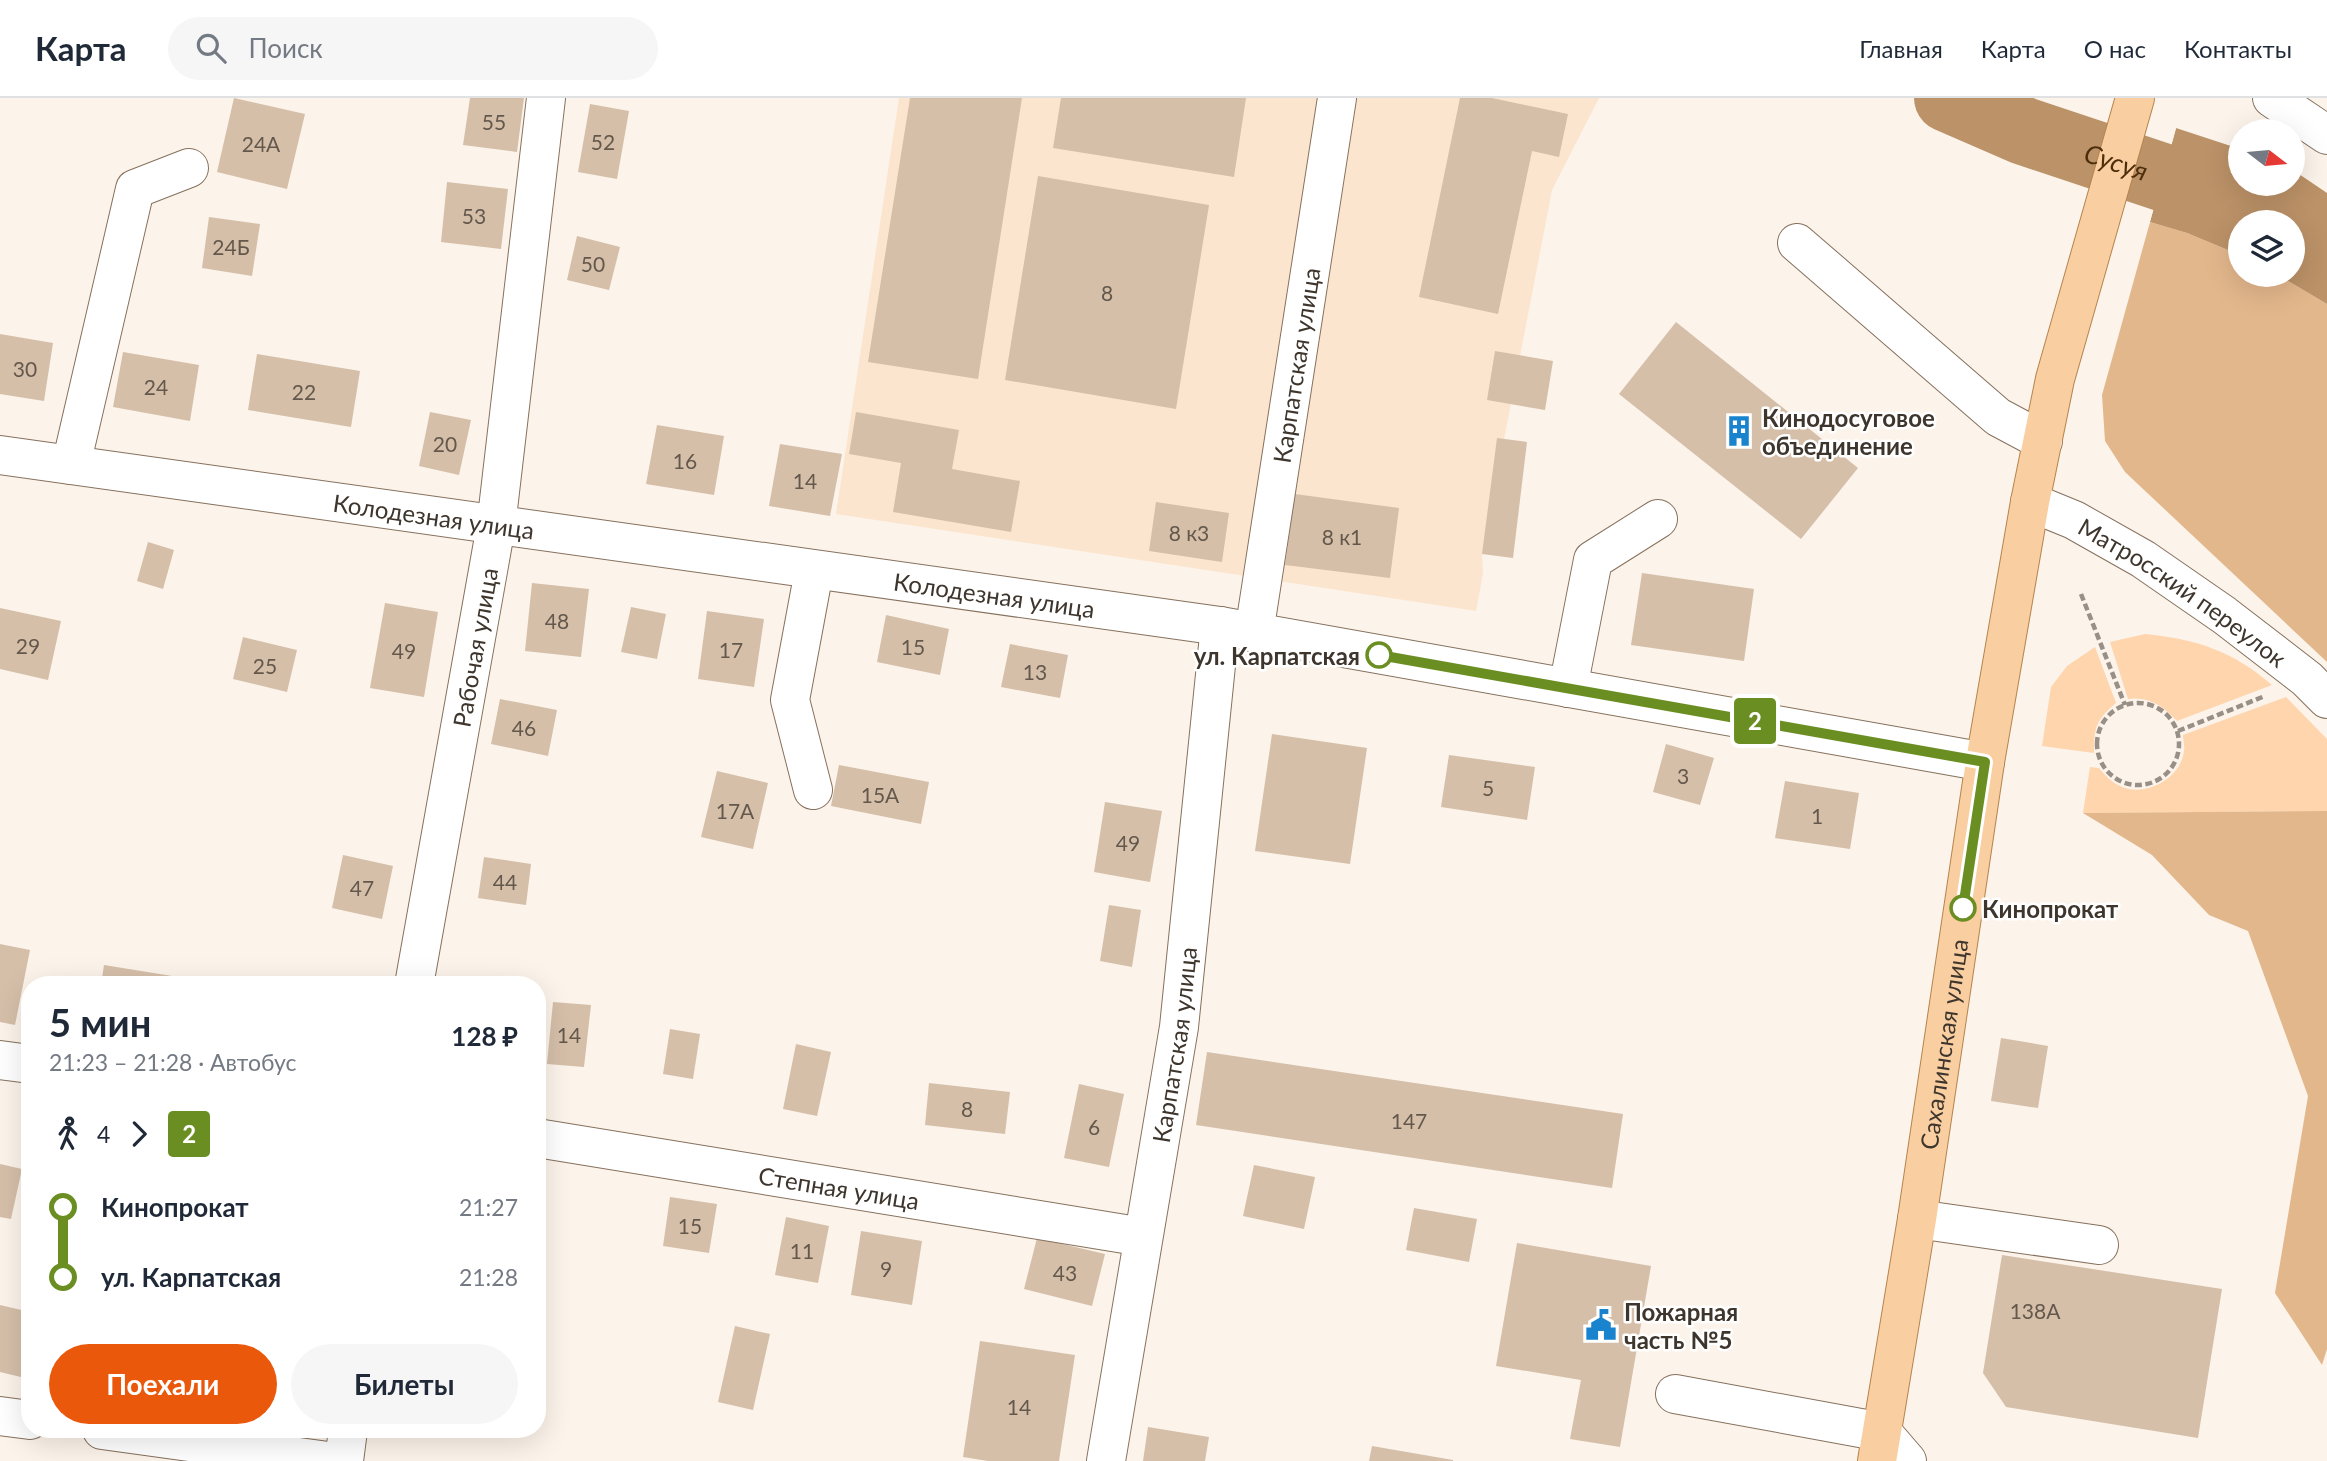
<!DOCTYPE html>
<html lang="ru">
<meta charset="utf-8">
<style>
:root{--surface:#fff;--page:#f6f6f7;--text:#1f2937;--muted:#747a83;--line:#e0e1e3;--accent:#ea580c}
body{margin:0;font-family:Lato,sans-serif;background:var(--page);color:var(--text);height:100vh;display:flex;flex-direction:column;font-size:26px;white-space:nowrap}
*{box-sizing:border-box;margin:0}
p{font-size:23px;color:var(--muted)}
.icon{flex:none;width:38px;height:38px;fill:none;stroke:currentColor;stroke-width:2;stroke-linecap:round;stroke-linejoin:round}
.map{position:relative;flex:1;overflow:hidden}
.drawer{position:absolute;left:21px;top:878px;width:525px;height:462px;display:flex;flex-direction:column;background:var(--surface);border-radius:28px;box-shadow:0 7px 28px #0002}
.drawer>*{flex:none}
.badge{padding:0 14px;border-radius:5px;font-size:24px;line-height:46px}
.needle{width:46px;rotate:106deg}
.buttons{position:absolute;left:2228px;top:21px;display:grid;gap:14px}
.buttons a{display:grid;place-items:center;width:77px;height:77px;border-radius:50%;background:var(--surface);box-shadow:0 7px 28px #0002;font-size:35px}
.map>.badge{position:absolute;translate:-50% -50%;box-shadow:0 0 0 4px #fff}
.legs{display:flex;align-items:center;gap:10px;height:77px;padding:0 28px;font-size:23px}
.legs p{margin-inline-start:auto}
.summary{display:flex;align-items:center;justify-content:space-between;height:119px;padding:0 28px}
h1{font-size:38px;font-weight:700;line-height:52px}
.primary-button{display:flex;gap:14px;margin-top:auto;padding:14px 28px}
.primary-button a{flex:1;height:80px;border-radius:42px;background:var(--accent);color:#fff;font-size:28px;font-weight:700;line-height:80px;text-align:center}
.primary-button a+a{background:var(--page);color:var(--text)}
ul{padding:0 28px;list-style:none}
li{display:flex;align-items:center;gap:24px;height:70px;font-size:26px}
li i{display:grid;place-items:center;width:10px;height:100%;margin:0 9px;background:currentColor}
li i::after{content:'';width:18px;height:18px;margin:-9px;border:5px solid;border-radius:50%;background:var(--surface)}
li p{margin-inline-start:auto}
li:first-child i{background:linear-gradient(#0000 50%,currentColor 0)}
li:last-child i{background:linear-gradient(currentColor 50%,#0000 0)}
header{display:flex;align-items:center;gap:42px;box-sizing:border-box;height:98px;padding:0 35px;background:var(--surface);border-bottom:2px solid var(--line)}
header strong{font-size:33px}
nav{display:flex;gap:38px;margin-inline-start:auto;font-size:24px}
.search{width:490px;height:63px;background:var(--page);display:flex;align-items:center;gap:18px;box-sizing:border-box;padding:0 24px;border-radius:38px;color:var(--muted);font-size:26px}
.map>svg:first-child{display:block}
.built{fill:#fce5ce}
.green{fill:#fed5ad}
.forest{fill:#e3b78c}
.water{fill:#bc9268}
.pier{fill:#fcf3ea}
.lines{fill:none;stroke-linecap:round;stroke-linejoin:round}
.river{stroke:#bc9268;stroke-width:68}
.building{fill:#d5bfa9}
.minor-casing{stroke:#86715d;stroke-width:40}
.major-casing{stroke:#b5844f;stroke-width:40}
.path{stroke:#988f87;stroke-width:4.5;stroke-dasharray:7 3.5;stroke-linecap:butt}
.minor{stroke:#fff;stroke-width:38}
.major{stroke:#f9cea0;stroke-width:38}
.line-1-casing{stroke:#fff;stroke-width:16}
.line-1{stroke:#6b8e23;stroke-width:10}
.stop-1-dot{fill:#fff;stroke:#6b8e23;stroke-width:3.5}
.labels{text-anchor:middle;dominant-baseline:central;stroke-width:5;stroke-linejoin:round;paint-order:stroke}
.number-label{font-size:21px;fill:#64584c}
.street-label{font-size:24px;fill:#3e352d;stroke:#fff}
.poi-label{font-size:24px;font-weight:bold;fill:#3e352d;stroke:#fff;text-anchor:start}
.stop-label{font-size:24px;font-weight:bold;fill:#3e352d;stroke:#fff;text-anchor:end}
.water-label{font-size:26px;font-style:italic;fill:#4c2e0b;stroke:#fff}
</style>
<header>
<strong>Карта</strong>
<div class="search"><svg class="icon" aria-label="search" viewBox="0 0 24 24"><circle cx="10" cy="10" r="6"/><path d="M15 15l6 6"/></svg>Поиск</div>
<nav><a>Главная</a><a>Карта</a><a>О нас</a><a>Контакты</a></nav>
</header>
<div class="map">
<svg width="2327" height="1363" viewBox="0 0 2327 1363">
<rect width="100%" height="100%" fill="#fcf3ea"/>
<path class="built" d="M 899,0 L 1599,0 L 1552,92 L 1482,456 L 1483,475 L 1476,513 L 836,416 Z"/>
<path class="green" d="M 2145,536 C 2196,541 2233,553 2272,587 L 2177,623 C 2163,608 2149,598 2128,601 L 2110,544 Z
M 2095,549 L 2116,605 C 2096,622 2094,629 2094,655 L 2042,648 L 2051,589 L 2067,568 Z
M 2286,599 L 2327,641 L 2327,713 L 2083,715 L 2090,669 L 2099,670 C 2105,677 2111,684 2120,688 C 2144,700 2181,681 2184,653 C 2185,648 2183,642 2183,637 Z"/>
<path class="forest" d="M 2150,124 L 2187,135 L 2240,157 L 2240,177 L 2278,177 L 2327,206 L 2327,564 L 2125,374 L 2105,343 L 2102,297 Z
M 2327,713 L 2327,1251 L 2322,1267 L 2275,1195 L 2308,998 L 2248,833 L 2209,817 L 2152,757 L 2083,715 Z"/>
<path class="water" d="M 2176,30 L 2240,51 L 2240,86 L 2292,86 L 2293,72 L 2327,95 L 2327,206 L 2278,177 L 2292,177 L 2292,124 L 2240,124 L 2240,157 L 2187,135 L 2150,124 Z"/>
<path class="pier" d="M 2175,27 L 2177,27 L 2149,127 L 2147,123 Z"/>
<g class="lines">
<path class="river" id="s1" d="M 1948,0 L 2024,33 L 2216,97 L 2285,124"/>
</g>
<path class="building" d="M 234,0 L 305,16 L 287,91 L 217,74 Z
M 470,0 L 524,0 L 517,54 L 463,47 Z
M 910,0 L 1022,0 L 978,281 L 868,264 Z
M 1061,0 L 1246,0 L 1234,79 L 1053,50 Z
M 1460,0 L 1492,0 L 1568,16 L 1559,59 L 1532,53 L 1498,216 L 1419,199 Z
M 590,6 L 629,13 L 617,81 L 578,74 Z
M 1038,78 L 1209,107 L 1176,311 L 1005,282 Z
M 447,84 L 508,91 L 501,151 L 441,144 Z
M 209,119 L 260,126 L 252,178 L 202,170 Z
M 577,138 L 620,149 L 609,192 L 567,182 Z
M 1676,224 L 1858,370 L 1801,441 L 1619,296 Z
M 0,236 L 53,245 L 44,303 L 0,296 Z
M 1495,253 L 1553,263 L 1545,312 L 1487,302 Z
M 123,254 L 199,267 L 190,323 L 113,309 Z
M 257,256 L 360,273 L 351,329 L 248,312 Z
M 430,314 L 471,322 L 459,377 L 419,368 Z
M 856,314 L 959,332 L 952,371 L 1020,383 L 1011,434 L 893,414 L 901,365 L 849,356 Z
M 657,327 L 724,338 L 714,397 L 646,386 Z
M 1497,340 L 1527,344 L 1513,460 L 1482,456 Z
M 780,346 L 842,356 L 830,418 L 769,408 Z
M 1295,396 L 1399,410 L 1390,480 L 1285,467 Z
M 1156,404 L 1229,415 L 1222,464 L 1149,453 Z
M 148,444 L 174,452 L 163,491 L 137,483 Z
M 1642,475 L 1754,491 L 1744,563 L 1631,547 Z
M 532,485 L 589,491 L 581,559 L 525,553 Z
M 385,505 L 438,514 L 424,599 L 370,590 Z
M 631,509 L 666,516 L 657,561 L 621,554 Z
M 0,510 L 61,523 L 48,582 L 0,571 Z
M 707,513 L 764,521 L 754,589 L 698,581 Z
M 886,517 L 949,531 L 940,577 L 877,564 Z
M 243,539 L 297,552 L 287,594 L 233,581 Z
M 1010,546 L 1068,557 L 1060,600 L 1001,589 Z
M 500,601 L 557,612 L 548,658 L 491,646 Z
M 1272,636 L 1367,650 L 1350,766 L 1255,753 Z
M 1666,646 L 1714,660 L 1700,707 L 1653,694 Z
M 1449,657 L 1535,669 L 1527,722 L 1441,709 Z
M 839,667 L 929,684 L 921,726 L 831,708 Z
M 717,673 L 768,685 L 753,751 L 701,739 Z
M 1785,683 L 1859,695 L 1850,751 L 1775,740 Z
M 1105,704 L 1162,713 L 1150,784 L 1094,774 Z
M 343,757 L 393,768 L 382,821 L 332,810 Z
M 484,759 L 531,766 L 526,807 L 478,800 Z
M 1109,807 L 1141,812 L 1132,869 L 1100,863 Z
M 0,846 L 30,852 L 15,927 L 0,924 Z
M 104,867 L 172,878 L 171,887 L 101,887 Z
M 553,904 L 591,907 L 584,969 L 547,966 Z
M 670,931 L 700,936 L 693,981 L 663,976 Z
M 2001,940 L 2048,948 L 2038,1010 L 1991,1003 Z
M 796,946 L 831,954 L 817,1018 L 783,1011 Z
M 1207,954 L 1623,1016 L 1612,1090 L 1196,1027 Z
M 929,985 L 1010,994 L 1005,1036 L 925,1027 Z
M 1079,986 L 1124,996 L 1109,1069 L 1064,1060 Z
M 0,1066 L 22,1071 L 11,1121 L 0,1119 Z
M 1254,1067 L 1315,1079 L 1304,1131 L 1243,1118 Z
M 670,1099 L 717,1106 L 709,1155 L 663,1148 Z
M 1414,1110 L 1477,1121 L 1469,1164 L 1406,1152 Z
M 786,1119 L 829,1128 L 818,1185 L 775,1177 Z
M 861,1133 L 922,1143 L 912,1207 L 851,1197 Z
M 1037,1140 L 1105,1156 L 1092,1208 L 1024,1191 Z
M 1517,1145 L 1651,1168 L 1620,1349 L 1570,1341 L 1581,1282 L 1496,1268 Z
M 2002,1157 L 2222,1191 L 2198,1340 L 2006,1309 L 1983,1275 Z
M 0,1207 L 30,1214 L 30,1261 L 25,1280 L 0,1274 Z
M 735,1228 L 770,1236 L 753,1312 L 718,1304 Z
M 980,1243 L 1075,1257 L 1059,1363 L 988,1363 L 963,1359 Z
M 1148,1329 L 1209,1339 L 1205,1363 L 1143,1363 Z
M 1372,1348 L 1453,1362 L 1453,1363 L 1369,1363 Z"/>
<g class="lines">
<defs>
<g id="minor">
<path d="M 2272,0 L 2327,37"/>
<path d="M 1797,145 L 1998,319 L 2043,343"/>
<path id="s2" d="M 0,357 L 1220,528 L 1985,664"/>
<path d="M 71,367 L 135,91 L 189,70"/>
<path id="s3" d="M 2030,404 L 2074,422 L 2143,461 L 2224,517 L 2307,581 L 2327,601"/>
<path id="s4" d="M 1254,535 L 1337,0"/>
<path d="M 1568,590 L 1593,462 L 1658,421"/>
<path d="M 813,692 L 790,602 L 814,473"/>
<path id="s5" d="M 414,887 L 496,428 L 546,0"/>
<path d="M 0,962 L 30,966"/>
<path id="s6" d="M 537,1040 L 1143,1139"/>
<path d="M 1917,1121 L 2099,1147"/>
<path d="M 1675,1296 L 1882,1334 L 1907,1363"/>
<path d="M 0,1318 L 30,1322"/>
<path d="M 102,1332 L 328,1363"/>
<path d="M 344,1363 L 348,1332"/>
<path id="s7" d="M 1106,1363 L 1179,929 L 1220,528"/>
</g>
<g id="major">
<path id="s8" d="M 1877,1363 L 1917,1121 L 1985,664 L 2030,404 L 2055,281 L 2135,0"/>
</g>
</defs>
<use href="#minor" class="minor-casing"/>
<use href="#major" class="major-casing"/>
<path class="path" d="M 2081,496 L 2125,607
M2097 646a41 41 0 1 1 82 0a41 41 0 1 1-82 0Z
M 2178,633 L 2265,598"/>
<use href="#minor" class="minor"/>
<use href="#major" class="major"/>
</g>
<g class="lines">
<defs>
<path id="line-1" d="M 1379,557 L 1985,664 L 1963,810"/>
</defs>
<use href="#line-1" class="line-1-casing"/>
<use href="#line-1" class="line-1"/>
</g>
<defs>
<symbol id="building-bare" viewBox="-9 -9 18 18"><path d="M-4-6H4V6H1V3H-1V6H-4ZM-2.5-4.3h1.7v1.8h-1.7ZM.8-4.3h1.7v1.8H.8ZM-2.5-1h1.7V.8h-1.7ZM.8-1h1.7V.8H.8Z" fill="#1a83cd" stroke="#fff" stroke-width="2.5" paint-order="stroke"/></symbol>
<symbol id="civic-bare" viewBox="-9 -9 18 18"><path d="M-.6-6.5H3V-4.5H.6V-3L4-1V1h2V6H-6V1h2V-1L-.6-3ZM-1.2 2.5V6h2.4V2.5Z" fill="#1a83cd" stroke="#fff" stroke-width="2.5" paint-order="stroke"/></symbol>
</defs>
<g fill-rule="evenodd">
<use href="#building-bare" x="1717" y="311" width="44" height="44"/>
<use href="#civic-bare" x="1579" y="1205" width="44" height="44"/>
</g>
<g class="stop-1-dot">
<circle cx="1379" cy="557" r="12"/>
<circle cx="1963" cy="810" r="12"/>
</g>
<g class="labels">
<g class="number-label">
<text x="494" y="23">55</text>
<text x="603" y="43">52</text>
<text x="261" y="45">24А</text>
<text x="474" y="117">53</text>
<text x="231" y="148">24Б</text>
<text x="593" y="165">50</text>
<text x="1107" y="194">8</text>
<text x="25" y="270">30</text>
<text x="156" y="288">24</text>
<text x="304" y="293">22</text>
<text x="445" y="345">20</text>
<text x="685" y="362">16</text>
<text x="805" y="382">14</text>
<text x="1189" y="434">8 к3</text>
<text x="1342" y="438">8 к1</text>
<text x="557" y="522">48</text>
<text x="28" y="547">29</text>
<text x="913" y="548">15</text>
<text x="731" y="551">17</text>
<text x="404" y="552">49</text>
<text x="265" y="567">25</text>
<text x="1035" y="573">13</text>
<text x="524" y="629">46</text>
<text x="1683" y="677">3</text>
<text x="1488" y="689">5</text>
<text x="880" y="696">15А</text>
<text x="735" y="712">17А</text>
<text x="1817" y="717">1</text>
<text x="1128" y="744">49</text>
<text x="505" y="783">44</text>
<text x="362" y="789">47</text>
<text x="569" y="936">14</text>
<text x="967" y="1010">8</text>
<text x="1409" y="1022">147</text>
<text x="1094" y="1028">6</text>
<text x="690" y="1127">15</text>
<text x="802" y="1152">11</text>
<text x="886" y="1170">9</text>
<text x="1065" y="1174">43</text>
<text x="2035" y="1212">138А</text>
<text x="1019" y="1308">14</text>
</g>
<g class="street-label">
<text stroke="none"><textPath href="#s4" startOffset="271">Карпатская улица</textPath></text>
<text stroke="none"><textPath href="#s2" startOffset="438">Колодезная улица</textPath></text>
<text stroke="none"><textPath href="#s3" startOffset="178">Матросский переулок</textPath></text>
<text stroke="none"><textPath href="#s2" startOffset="1004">Колодезная улица</textPath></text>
<text stroke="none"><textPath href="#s5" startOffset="343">Рабочая улица</textPath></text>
<text stroke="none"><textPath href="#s8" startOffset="422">Сахалинская улица</textPath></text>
<text stroke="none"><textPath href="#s7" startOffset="422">Карпатская улица</textPath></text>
<text stroke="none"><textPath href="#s6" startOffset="306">Степная улица</textPath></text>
</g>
<g class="poi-label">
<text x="1762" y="319">Кинодосуговое<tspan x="1762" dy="28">объединение</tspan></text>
<text x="1624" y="1213">Пожарная<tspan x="1624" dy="28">часть №5</tspan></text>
</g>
<g class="stop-label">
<text x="1360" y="557">ул. Карпатская</text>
<text x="1982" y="810" text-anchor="start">Кинопрокат</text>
</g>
<g class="water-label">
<text stroke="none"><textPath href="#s1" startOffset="180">Сусуя</textPath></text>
</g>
</g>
</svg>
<div class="buttons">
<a><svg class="needle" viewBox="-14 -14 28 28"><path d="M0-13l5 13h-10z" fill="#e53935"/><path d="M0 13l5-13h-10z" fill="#747a83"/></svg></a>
<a><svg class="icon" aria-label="layers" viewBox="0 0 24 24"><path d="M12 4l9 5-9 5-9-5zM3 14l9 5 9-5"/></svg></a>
</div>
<b class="badge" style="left:1755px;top:623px;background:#6b8e23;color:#fff">2</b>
<section class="drawer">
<div class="summary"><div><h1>5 мин</h1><p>21:23 – 21:28 · Автобус</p></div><b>128 ₽</b></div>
<div class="legs"><svg class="icon" aria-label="walk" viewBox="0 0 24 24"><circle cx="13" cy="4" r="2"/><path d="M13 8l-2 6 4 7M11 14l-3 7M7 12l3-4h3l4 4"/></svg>4<svg class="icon" aria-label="forward" viewBox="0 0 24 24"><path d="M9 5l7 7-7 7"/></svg><b class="badge" style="background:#6b8e23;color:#fff">2</b></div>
<ul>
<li><i style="color:#6b8e23"></i><b>Кинопрокат</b><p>21:27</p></li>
<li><i style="color:#6b8e23"></i><b>ул. Карпатская</b><p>21:28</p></li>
</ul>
<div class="primary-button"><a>Поехали</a><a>Билеты</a></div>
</section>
</div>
